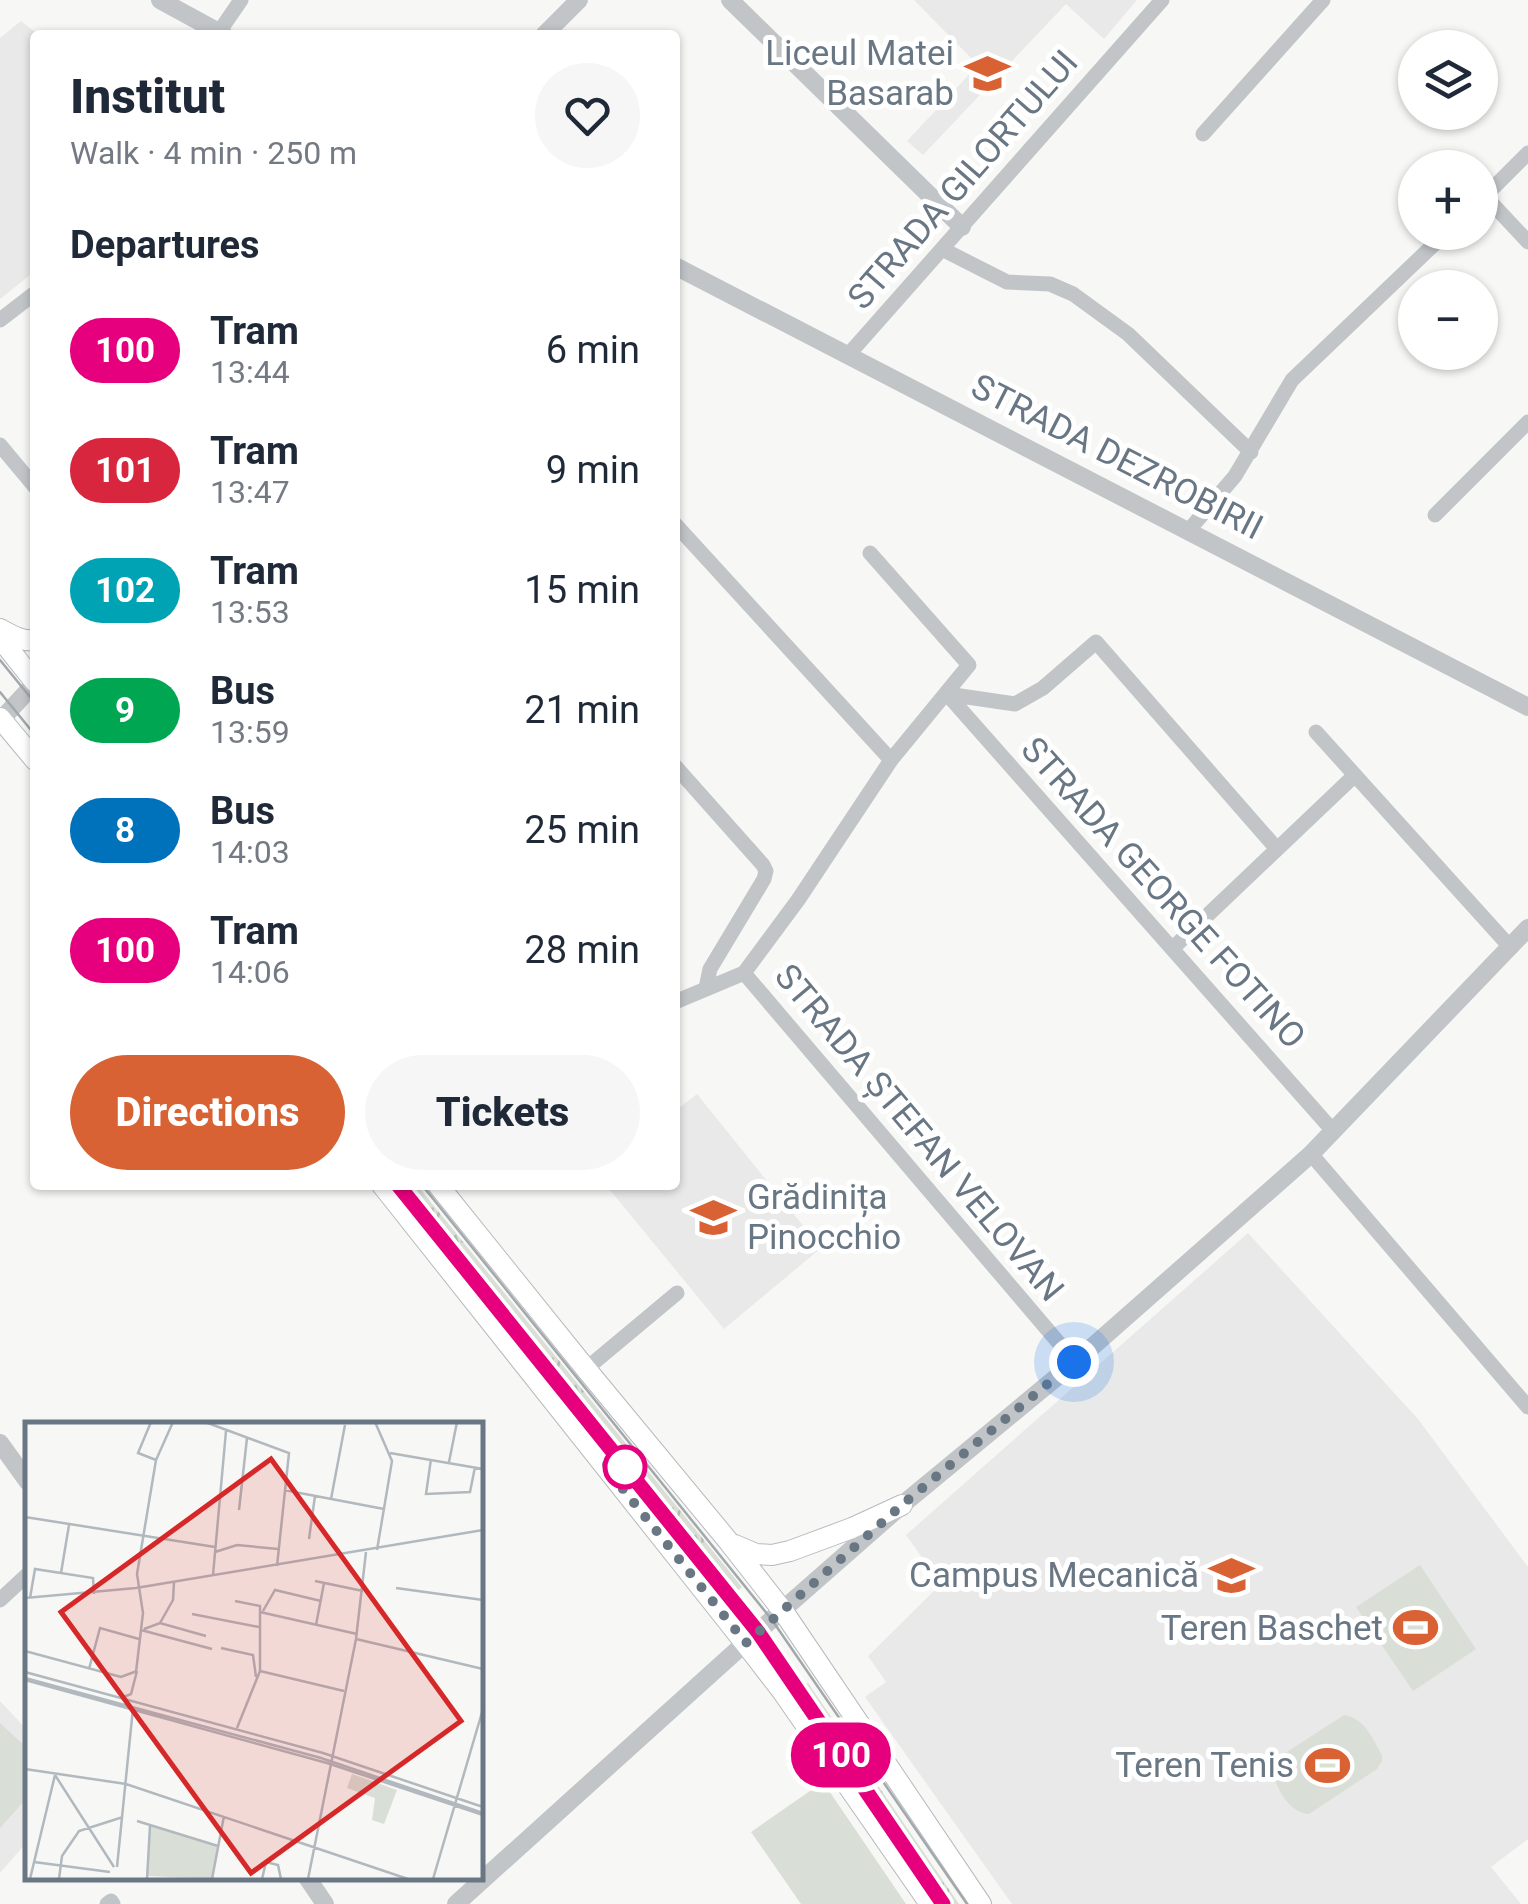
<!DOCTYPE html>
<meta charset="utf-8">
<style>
:root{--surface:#fff;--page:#f6f6f7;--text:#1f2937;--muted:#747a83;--accent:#d86234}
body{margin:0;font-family:Roboto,sans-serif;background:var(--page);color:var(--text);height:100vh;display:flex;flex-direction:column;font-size:38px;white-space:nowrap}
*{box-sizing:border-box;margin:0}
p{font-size:32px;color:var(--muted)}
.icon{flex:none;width:55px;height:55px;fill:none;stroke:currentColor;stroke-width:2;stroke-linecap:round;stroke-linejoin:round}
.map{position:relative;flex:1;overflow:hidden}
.details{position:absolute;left:30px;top:30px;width:650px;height:1160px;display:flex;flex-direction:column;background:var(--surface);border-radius:10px;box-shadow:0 2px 8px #0004}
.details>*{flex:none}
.badge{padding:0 20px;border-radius:32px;font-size:35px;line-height:65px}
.buttons{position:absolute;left:1398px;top:30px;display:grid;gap:20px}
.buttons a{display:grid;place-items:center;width:100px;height:100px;border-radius:50%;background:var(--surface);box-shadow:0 2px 8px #0004;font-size:50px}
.you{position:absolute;width:50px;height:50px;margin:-25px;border:8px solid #fff;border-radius:50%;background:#1a73e8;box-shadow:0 0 0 15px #1a73e833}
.map>.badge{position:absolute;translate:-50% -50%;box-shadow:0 0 0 5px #fff}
h2{padding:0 40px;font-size:38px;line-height:90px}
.round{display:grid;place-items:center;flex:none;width:105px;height:105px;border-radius:52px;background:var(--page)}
.overview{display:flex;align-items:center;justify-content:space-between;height:170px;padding:0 40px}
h1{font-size:48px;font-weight:800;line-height:75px}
.button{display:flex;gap:20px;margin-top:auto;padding:20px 40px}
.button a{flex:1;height:115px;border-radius:60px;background:var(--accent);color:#fff;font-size:40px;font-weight:800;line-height:115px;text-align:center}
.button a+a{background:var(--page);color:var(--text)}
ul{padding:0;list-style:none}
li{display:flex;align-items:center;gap:30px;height:120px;padding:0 40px}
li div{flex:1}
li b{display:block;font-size:38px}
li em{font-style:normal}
li .badge{min-width:110px;font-weight:700;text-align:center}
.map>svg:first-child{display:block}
.built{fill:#e8e9e8}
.grass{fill:url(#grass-tufts)}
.green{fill:#d9ded6}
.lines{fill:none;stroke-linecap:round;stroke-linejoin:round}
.secondary-casing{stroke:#b6babe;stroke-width:22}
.minor{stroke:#c1c5c8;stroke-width:15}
.tertiary{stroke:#c1c5c8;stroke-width:18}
.secondary{stroke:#fff;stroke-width:20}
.tram{stroke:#a3a8ad;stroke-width:2.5}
.line-casing{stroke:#fff;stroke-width:22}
.line{stroke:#e6007e;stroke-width:15}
.walk{stroke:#697784;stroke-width:10;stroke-dasharray:0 18}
.stop-dot{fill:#fff;stroke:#e6007e;stroke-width:5}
.labels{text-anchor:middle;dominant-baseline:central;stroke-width:10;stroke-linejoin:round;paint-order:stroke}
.poi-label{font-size:35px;fill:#697784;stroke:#fff;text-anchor:end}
.street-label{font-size:35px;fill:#697784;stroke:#fff}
.inset-road{fill:none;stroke:#b1b8be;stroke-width:2.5}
.view{fill:#d62828;fill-opacity:0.15;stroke:#d62828;stroke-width:5}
.inset-edge{fill:none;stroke:#697784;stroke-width:5}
</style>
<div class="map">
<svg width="1528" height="1904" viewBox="0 0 1528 1904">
<defs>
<pattern id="grass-tufts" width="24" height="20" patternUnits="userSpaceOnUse" patternTransform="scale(2.5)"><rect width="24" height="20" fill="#d9ded6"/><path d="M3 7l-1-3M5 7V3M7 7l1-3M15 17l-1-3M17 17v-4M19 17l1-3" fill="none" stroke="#b4b9b3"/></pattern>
</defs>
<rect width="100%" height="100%" fill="#f7f8f5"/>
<path class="built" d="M 914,0 L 1137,0 L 1104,39 L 1066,4 L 923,155 L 907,141 L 978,65 Z
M 21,21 L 39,35 L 35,35 L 35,271 L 0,299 L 0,38 Z
M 697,1094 L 821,1248 L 724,1329 L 606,1185 L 675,1185 L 675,1111 Z
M 1248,1233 L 1418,1419 L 1528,1567 L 1528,1839 L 1491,1867 L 1521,1904 L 1012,1904 L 865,1697 L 886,1682 L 868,1656 L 941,1584 L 906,1535 Z
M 0,1701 L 28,1731 L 27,1842 L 0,1873 Z"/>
<path class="grass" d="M 404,1185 L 417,1185 L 742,1587 L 733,1595 Z
M 808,1683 L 959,1904 L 949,1904 L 800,1688 Z"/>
<path class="green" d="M 1420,1565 L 1476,1649 L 1413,1691 L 1356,1607 Z
M 1344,1715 C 1365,1718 1372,1738 1382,1755 L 1382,1761 L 1377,1769 L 1309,1814 C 1289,1813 1275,1787 1272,1768 L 1279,1757 Z
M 0,1723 L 28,1749 L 27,1798 L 0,1828 Z
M 823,1782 L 906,1904 L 801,1904 L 751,1832 Z"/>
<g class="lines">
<defs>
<path id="secondary" d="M 0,629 C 11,635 23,642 35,640
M 0,638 L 35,682
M 0,718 L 35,760
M 382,1185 L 745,1643 L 782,1691 L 930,1904
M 438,1185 L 586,1369 L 729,1542 L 783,1611 L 981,1904
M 735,1545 L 756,1554 L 772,1555 L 790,1551 L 852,1528 L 902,1505"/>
</defs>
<use href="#secondary" class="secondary-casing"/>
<path class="minor" d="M 219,32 L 241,0
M 1203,134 L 1323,0
M 1485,196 L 1528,242
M 1480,201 L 1528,153
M 942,249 L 1007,282 L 1050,284 L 1073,294 L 1128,334 L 1251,452
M 0,320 L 35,293
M 849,354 L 1162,0
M 0,445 L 35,487
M 1435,515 L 1528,422
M 675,524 L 891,760
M 1189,530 L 1235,476 L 1292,380 L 1447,232
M 947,694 L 1334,1132
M 947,694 L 1015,704 L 1043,688 L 1096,642 L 1277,849
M 1316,732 L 1511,948
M 675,766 L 763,865 L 766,871 L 764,879 L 710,969 L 706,988
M 1173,948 L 1355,775
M 744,973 L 798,900 L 891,760 L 969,665 L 870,553
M 744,973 L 1075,1362
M 675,1002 L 744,973
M 1311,1154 L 1528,1407
M 586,1369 L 677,1293
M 0,1600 L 28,1574
M 107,1904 L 111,1901 L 113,1904"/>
<path class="tertiary" d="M 160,0 L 224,35
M 730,0 L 962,227
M 544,35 L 579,0
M 675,266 L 1528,707
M 0,721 L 35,683
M 0,1443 L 28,1482
M 306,1876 L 325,1904
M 456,1904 L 745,1643 L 902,1505 L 1075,1362 L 1311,1154 L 1528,928"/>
<use href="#secondary" class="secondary"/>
<path class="tram" d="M 0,660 L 35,703
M 0,692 L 35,735
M 398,1185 L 757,1633 L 943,1904
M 422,1185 L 772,1620 L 967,1904"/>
</g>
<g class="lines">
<defs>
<path id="line" d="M 398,1185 L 758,1632 L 943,1904"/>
</defs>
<use href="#line" class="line-casing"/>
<use href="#line" class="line"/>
<path class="walk" d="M 625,1467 L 603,1464 L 746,1643 L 902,1505 L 1074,1362"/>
</g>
<defs>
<symbol id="school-bare" viewBox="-9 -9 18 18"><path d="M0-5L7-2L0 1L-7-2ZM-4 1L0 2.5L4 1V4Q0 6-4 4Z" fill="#d86234" stroke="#fff" stroke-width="2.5" paint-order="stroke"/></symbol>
<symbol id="university-bare" viewBox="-9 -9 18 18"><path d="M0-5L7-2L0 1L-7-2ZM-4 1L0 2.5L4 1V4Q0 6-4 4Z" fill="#d86234" stroke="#fff" stroke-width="2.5" paint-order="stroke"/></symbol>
<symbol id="stadium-bare" viewBox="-9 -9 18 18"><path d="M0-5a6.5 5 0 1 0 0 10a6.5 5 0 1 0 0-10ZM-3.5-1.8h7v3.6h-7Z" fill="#d86234" stroke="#fff" stroke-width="2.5" paint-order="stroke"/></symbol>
</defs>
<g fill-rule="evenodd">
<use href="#school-bare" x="956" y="42" width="63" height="63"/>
<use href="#school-bare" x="682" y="1186" width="63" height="63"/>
<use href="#university-bare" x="1200" y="1544" width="63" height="63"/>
<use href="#stadium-bare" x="1384" y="1596" width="63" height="63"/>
<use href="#stadium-bare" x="1296" y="1734" width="63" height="63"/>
</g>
<circle class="stop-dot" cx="625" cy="1467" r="20"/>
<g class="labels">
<g class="poi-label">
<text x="954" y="53">Liceul Matei<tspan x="954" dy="40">Basarab</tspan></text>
<text x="747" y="1197" text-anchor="start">Grădinița<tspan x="747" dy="40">Pinocchio</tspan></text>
<text x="1199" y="1575">Campus Mecanică</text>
<text x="1383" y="1628">Teren Baschet</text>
<text x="1294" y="1765">Teren Tenis</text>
</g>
<g class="street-label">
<text transform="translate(963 180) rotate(-49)">STRADA GILORTULUI</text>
<text transform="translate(1117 457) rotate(27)">STRADA DEZROBIRII</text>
<text transform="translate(1163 893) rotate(48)">STRADA GEORGE FOTINO</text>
<text transform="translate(919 1133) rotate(50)">STRADA ȘTEFAN VELOVAN</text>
</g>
</g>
<g transform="translate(25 1422)">
<rect width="458" height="458" fill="#f7f8f5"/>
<path d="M 327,352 L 372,368 L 359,402 L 347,398 L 350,376 L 322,366 ZM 125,404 L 193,424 L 187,457 L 122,454 Z" fill="#d9ded6"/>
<path class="inset-road" d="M 126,0 L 113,31 L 131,38M 180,0 L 264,31 L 252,144M 350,0 L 367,39 L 352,128M 365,31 L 458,47M 406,37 L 401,72 L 445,70 L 450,45M 424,40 L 432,0M 259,68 L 359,87M 306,77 L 320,3M 214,88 L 222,16M 0,95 L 190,125M 284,117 L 290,74M 190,130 L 212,123 L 253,127M 36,151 L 44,103M 188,153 L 201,9M 290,159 L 338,169M 371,166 L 458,178M 0,176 L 111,166 L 458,108M 5,176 L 10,147 L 68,156 L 69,172M 210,179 L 235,184 L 235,249M 238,189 L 250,168 L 296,179M 235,190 L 332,212M 167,192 L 234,205M 135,201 L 148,178 L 149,160M 291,203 L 299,161M 119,207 L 135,201 L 181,214M 116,208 L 187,227M 331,217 L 458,247M 196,226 L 228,233 L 231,255M 0,229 L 96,255 L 112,249M 64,247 L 75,206 L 114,217M 235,249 L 319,269M 0,250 L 298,331 L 458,385M 111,250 L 118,191 L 112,152 L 131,38 L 148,0M 0,256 L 296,336 L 458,391M 0,258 L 302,341 L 458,393M 96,276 L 106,272 L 112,249M 212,306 L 235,249M 0,347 L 101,362 L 383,457M 30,353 L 89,445M 112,399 L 193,424M 9,440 L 85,450M 92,445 L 108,286M 5,457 L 30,353M 34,457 L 37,434 L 54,409 L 98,395M 122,457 L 125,404M 187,457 L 199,394M 237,457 L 241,440 L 253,443 L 256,457M 283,457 L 331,217 L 341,130M 408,457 L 458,287"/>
<path class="view" d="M 246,37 L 436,299 L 226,451 L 36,190 Z"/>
<rect width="458" height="458" class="inset-edge"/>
</g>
</svg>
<div class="buttons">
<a><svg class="icon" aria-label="layers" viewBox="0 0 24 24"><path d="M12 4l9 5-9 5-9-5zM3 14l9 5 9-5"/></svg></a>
<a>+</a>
<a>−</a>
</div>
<div class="you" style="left:1074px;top:1362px"></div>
<b class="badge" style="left:841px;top:1755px;background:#e6007e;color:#fff">100</b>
<section class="details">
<div class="overview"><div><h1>Institut</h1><p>Walk · 4 min · 250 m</p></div><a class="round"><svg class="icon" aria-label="heart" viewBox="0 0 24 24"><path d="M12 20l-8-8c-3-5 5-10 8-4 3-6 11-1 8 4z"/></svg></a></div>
<h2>Departures</h2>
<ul>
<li><span class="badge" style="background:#e6007e;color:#fff">100</span><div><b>Tram</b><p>13:44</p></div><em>6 min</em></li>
<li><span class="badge" style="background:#d7263d;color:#fff">101</span><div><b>Tram</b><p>13:47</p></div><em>9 min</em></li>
<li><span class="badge" style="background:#00a3b4;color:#fff">102</span><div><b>Tram</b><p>13:53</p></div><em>15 min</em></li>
<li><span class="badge" style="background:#00a651;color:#fff">9</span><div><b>Bus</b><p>13:59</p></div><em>21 min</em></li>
<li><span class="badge" style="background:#0072bc;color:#fff">8</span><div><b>Bus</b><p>14:03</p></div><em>25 min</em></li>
<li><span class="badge" style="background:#e6007e;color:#fff">100</span><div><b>Tram</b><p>14:06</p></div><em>28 min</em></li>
</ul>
<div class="button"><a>Directions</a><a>Tickets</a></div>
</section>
</div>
